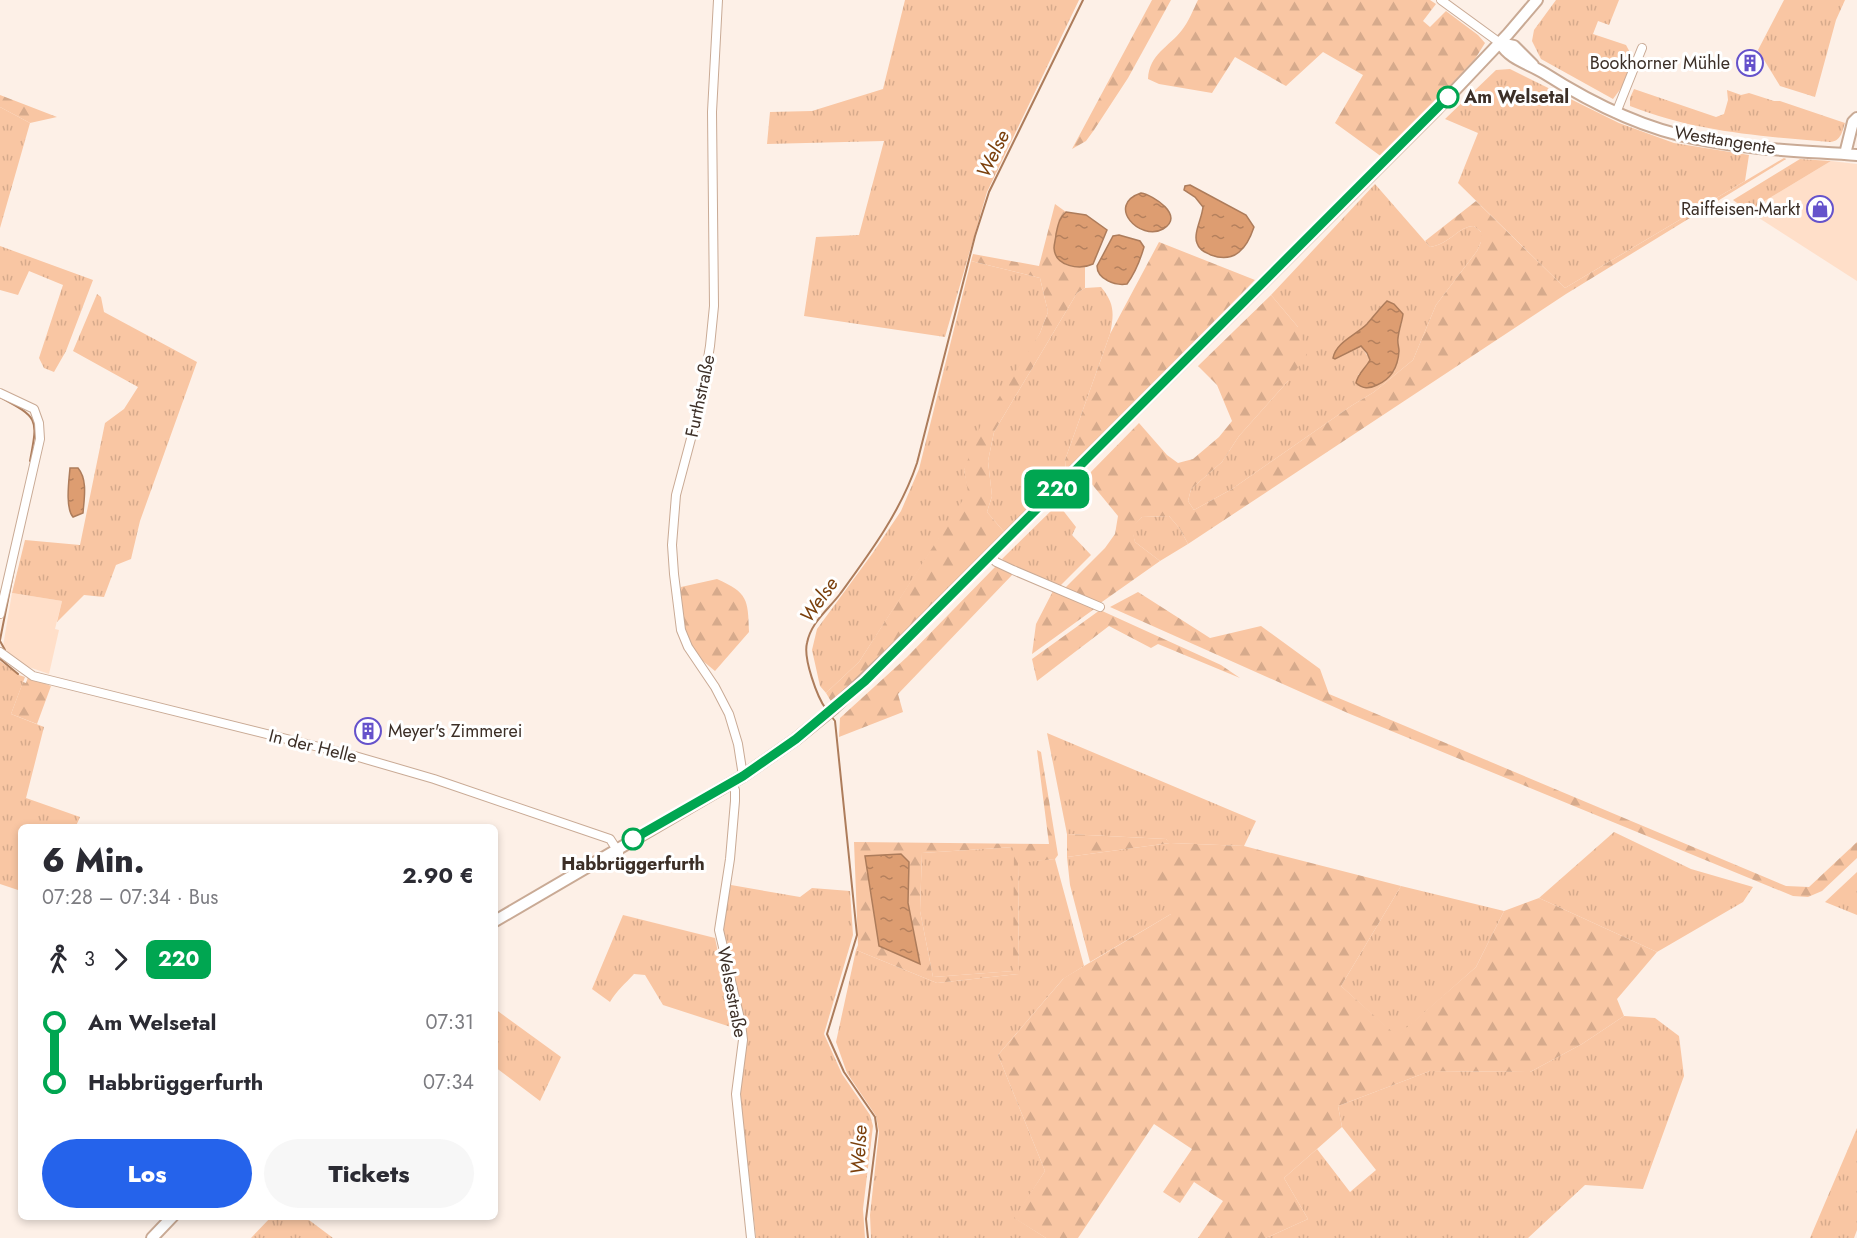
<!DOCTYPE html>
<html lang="de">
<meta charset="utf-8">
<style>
:root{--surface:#fff;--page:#f7f7f7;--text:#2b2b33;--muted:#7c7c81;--accent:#2563eb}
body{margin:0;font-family:Jost,sans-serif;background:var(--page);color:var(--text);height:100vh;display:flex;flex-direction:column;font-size:22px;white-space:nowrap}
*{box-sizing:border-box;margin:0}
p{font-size:20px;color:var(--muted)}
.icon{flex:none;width:33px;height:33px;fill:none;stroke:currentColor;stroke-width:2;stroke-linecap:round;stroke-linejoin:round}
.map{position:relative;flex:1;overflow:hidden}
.side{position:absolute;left:18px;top:824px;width:480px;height:396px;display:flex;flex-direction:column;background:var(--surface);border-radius:9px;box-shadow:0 3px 9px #0003}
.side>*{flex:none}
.badge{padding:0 12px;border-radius:9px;font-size:21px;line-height:39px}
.map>.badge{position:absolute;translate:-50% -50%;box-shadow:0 0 0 3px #fff}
.legs{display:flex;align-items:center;gap:9px;height:66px;padding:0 24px;font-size:20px}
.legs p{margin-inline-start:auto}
.overview{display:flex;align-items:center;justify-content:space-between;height:102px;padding:0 24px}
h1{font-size:33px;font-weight:800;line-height:45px}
.button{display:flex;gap:12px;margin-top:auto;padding:12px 24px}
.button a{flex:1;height:69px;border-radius:36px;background:var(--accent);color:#fff;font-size:24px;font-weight:800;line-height:69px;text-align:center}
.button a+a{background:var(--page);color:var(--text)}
ul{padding:0 24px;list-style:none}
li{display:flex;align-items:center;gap:21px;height:60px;font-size:22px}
li i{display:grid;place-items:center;width:9px;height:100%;margin:0 8px;background:currentColor}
li i::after{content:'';width:15px;height:15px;margin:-8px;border:4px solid;border-radius:50%;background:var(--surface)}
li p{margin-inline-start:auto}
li:first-child i{background:linear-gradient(#0000 50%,currentColor 0)}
li:last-child i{background:linear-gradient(currentColor 50%,#0000 0)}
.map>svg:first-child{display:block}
.built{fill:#ffdfc9}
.grass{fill:url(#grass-tufts);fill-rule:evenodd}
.forest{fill:url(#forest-firs);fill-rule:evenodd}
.water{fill:url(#water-ripples);stroke:#ad7c5b;stroke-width:1.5}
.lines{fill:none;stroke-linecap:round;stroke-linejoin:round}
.stream{stroke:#ad7c5b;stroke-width:2}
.street-casing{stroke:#c9aa95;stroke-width:10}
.secondary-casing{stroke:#c9aa95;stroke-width:14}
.street{stroke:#fff;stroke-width:8}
.secondary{stroke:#fff;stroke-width:10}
.line-1-casing{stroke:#fff;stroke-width:14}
.line-1{stroke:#00a651;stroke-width:9}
.stop-1-dot{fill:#fff;stroke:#00a651;stroke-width:3}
.labels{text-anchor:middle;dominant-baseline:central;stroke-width:6;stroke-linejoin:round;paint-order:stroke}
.poi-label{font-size:18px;fill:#3c2f27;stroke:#fff;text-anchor:end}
.stop-label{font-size:18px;font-weight:bold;fill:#3c2f27;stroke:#fff;text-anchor:start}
.street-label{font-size:18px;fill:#3c2f27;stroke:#fff}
.water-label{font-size:20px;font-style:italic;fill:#7b400c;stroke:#fff}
</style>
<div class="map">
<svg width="1857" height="1238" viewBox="0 0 1857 1238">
<defs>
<pattern id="grass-tufts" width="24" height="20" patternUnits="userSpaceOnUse" patternTransform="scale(1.5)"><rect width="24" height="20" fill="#f9c6a3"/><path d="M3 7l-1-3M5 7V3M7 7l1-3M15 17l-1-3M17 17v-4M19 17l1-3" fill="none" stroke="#d6aa8c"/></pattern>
<pattern id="forest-firs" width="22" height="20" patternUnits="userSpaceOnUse" patternTransform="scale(1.5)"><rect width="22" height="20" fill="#f9c6a3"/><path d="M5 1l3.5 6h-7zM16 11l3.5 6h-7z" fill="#d6aa8c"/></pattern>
<pattern id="water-ripples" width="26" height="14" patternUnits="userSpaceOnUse" patternTransform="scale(1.5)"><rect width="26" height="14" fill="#dd9d71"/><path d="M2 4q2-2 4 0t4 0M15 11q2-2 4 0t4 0" fill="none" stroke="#b4805d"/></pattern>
</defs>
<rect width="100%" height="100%" fill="#fdf0e7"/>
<path class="built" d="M 1831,161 L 1857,164 L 1857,281 L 1748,211 Z
M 12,593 L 62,601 L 55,629 L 59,630 L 49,674 L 17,663 L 3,646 Z"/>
<path class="grass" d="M 905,0 L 1079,0 L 987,192 L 945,337 L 804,316 L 816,237 L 859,235 L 884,141 L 767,144 L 770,112 L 812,111 L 883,89 Z
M 1556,0 L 1619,0 L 1609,25 L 1598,21 L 1593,34 L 1626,45 L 1633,58 L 1622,87 L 1613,99 L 1541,59 L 1532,41 L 1534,30 Z
M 1784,0 L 1845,0 L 1836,20 L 1815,97 L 1780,86 L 1758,50 Z
M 1510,69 L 1619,123 L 1674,143 L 1749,155 L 1745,181 L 1565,288 L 1458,183 L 1478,133 L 1445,119 L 1496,70 Z
M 1634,89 L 1716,117 L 1724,114 L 1728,100 L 1727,90 L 1741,95 L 1749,93 L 1774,101 L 1780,101 L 1845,123 C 1842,132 1841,141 1830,142 C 1760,136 1696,132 1630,106 L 1630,98 Z
M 0,107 L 30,123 L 0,228 Z
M 1800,159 L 1831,161 L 1748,211 L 1733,200 Z
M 1375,184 L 1430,247 C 1450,244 1459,226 1474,226 L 1481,232 L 1481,242 L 1477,251 L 1436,305 L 1413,360 L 1374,392 L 1351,406 L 1232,489 L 1194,510 L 1188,501 L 1191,489 L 1222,462 L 1239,436 L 1288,381 L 1298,327 L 1271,295 ZM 1387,301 L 1394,304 L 1402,322 L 1397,341 L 1399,350 L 1394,372 L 1358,375 L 1366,368 L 1370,360 L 1361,346 L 1335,359 L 1340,345 L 1366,325 Z
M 0,246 L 93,280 L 66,351 L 54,372 L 44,368 L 39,358 L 63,285 L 29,271 L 18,295 L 0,290 Z
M 971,261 L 1040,278 L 1048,312 L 1040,333 L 964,470 L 969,492 L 859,662 L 826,693 L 820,686 L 812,650 L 817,629 L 872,554 L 901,511 L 919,469 Z
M 1101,287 C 1115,304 1114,314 1110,334 L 1065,460 L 1066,472 L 1005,533 L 987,512 L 992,496 L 988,461 L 994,432 L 1077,293 L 1085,288 Z
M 97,294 L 101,297 L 104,312 L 197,362 L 140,521 L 131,559 L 116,565 L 104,597 L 84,595 L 57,622 L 62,601 L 12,593 L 25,540 L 80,545 L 105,423 L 124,409 L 138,387 L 73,351 Z
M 1058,504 L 1076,527 L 1072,535 L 1091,555 L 1059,587 L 1013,567 L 1002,559 Z
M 1169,516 L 1180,529 L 1188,544 L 1160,561 L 1135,542 L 1131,527 L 1142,517 Z
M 0,661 L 19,675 L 25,677 L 11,714 L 44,727 L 26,798 L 80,817 L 76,826 L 21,826 L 21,891 L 0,884 Z
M 1047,733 L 1256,821 L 1244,846 L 1171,843 L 1171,914 L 1090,962 L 1070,885 L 1067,857 L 1170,843 L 1166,839 L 1067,834 Z
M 1614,832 L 1691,869 L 1753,887 L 1743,902 L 1657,952 L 1539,898 Z
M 1014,847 L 1014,971 L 933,977 L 920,911 L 922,853 Z
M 1055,859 L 1084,966 L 1063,979 L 998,1055 L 1045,1171 L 1015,1218 L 1046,1238 L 871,1238 L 870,1215 L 879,1132 L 876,1116 L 847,1073 L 836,1042 L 856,950 L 937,983 L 1019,974 L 1018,862 Z
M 1857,872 L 1857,915 L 1825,902 Z
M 731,885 L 800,897 L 812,888 L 850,891 L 853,935 L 824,1034 L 842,1074 L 870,1115 L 873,1126 L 863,1209 L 865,1238 L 756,1238 L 740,1094 L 747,1041 L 721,928 Z
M 1401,886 L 1504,911 L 1476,967 L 1397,1037 L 1341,986 Z
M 623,915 L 715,938 L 734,1028 L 663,1005 L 645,975 L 634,974 C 625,984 617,990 610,1002 L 592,989 Z
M 495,1009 L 561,1057 L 540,1101 L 495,1067 Z
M 1624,1016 L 1655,1018 L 1679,1036 L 1684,1076 L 1643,1189 L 1585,1185 L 1528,1238 L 1266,1238 L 1308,1219 L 1284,1178 L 1317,1149 L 1350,1192 L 1376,1170 L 1342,1127 L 1338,1106 L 1430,1071 L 1530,1072 L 1582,1044 Z
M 1857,1128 L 1857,1230 L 1854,1238 L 1810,1238 Z
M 272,1216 L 305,1217 L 333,1238 L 251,1238 Z"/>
<path class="forest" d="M 1152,0 L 1171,0 L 1128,78 L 1094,130 L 1086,141 L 1072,149 Z
M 1198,0 L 1430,0 L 1436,4 L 1423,21 L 1430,27 L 1446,11 L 1478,35 L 1485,43 L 1475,59 L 1382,157 L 1335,123 L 1363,75 L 1323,52 L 1286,86 L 1235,57 L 1212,93 L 1159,84 L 1148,79 C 1149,54 1169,47 1182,30 C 1189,21 1193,10 1198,0 Z
M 0,95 L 57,117 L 30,123 L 0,107 Z
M 1784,158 L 1786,159 L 1566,294 L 1188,544 L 1180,529 L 1169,516 L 1142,517 L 1132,527 L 1135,542 L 1160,561 L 1099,604 L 1064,589 L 1105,548 L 1115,534 L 1118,516 L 1086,477 L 1139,423 L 1167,455 L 1178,463 L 1193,459 L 1219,437 L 1232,421 L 1217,385 L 1198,366 L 1271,295 L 1298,327 L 1307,355 L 1288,381 L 1239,436 L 1222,462 L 1191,489 L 1188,501 L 1194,510 L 1232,489 L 1351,406 L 1374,392 L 1413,360 L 1436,305 L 1477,251 L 1481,242 L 1481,232 L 1474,226 C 1459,226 1450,244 1430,247 L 1425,241 L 1476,201 L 1565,288 Z
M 1055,204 L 1066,212 C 1056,221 1056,236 1054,249 L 1066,265 L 1085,267 L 1085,288 L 1077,293 L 994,432 L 988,461 L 992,496 L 987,512 L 1005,533 L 868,672 L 832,703 L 826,693 L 859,662 L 968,492 L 964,470 L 980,427 L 1040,333 L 1048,312 L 1040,278 L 971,261 L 973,254 L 1039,266 Z
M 1159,242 L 1255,280 L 1066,472 L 1065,460 L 1110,334 Z
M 996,566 L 1013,574 L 898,694 L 903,712 L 839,737 L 840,718 L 907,657 Z
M 717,579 C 748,593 748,599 749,632 L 715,671 L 692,652 L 680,623 L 681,587 Z
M 1054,589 L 1097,607 L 1032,654 L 1036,624 Z
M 1138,592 L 1210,638 L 1261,626 L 1320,669 L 1329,694 L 1786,886 L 1809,887 L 1857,842 L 1857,858 L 1822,891 L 1808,897 L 1793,896 L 1350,714 L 1110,607 Z
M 1100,610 L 1221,665 L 1240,678 L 1158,644 L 1151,648 L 1109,626 L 1037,681 L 1032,659 Z
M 28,677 L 51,686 L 37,724 L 11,714 L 23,682 L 26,683 Z
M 1037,750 L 1041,752 L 1058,855 L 1055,859 L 1018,863 L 1019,974 L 937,983 L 856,950 L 858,945 L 854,842 L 1049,844 ZM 1014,847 L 1013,971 L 933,977 L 920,911 L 922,853 ZM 865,856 L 909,862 L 908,903 L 920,964 Z
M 1067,834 L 1166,839 L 1171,843 L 1244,846 L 1401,886 L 1341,986 L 1397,1036 L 1476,967 L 1504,911 L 1539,898 L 1657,952 L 1617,999 L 1624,1016 L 1582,1044 L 1530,1072 L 1430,1071 L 1338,1106 L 1342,1127 L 1284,1178 L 1308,1219 L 1266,1238 L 1198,1238 L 1223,1201 L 1194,1182 L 1180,1203 L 1163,1192 L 1192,1149 L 1154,1124 L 1078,1238 L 1046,1238 L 1014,1218 L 1045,1171 L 998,1055 L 1064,978 L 1171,914 L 1149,880 L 1170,843 L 1067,857 Z"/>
<path class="water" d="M 1190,185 L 1246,215 L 1254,227 C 1247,248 1235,264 1211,255 C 1205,252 1199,250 1197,243 C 1193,234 1202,218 1203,207 L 1195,197 L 1184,190 L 1185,186 Z
M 1141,193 C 1153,195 1186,216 1163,229 C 1140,242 1105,205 1141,193 Z
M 1066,212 L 1086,215 L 1107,230 L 1093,264 C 1080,270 1055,267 1054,248 C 1054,244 1056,238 1056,234 C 1058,225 1059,218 1066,212 Z
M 1119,235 L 1140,241 L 1144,247 C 1140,261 1135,273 1127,284 C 1115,286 1097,279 1097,266 L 1113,236 Z
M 1387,301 L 1394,304 L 1403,314 C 1402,322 1399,329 1398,338 C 1397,342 1399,347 1399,351 C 1398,367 1391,379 1377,385 C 1369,389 1363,389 1356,383 C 1358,373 1365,369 1370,360 L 1367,353 L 1361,346 L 1335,359 L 1333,358 C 1336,342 1356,335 1367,324 C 1374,316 1380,308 1387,301 Z
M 70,468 L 78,468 C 88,480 84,499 83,513 L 73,517 C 65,508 69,480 70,468 Z
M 901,854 L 909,862 L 908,903 L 920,964 L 879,946 L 865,856 Z"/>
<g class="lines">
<path class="stream" d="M 0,397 C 39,418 38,418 30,461
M 0,640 L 14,569
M 0,641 L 5,650
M 0,659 L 18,674
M 826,709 C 817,697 803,658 807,643 C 811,622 828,610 840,594 C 870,553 901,511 917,463 L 975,236 L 989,192 L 1083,0
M 831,716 L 835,721 L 857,935 L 827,1034 L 844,1072 L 875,1117 L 877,1131 L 866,1219 L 868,1238"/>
<defs>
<path id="street" d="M 718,0 L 712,112 L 714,306 L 710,346 L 701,401 L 676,495 L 672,545 L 674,574 L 681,630 L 688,647 L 715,687 L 729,714 L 738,744 L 743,776
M 1441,0 L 1500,43
M 1616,113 L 1642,48
M 0,393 L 34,409 L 39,423 L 40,439 L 0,614
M 990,556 L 996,562 L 1013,570 L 1100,607
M 0,652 L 33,676 L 355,756 L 434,779 L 610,839 L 619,853
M 731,783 L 735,790 L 735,801 L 730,859 L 719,930 L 741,1023 L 743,1040 L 736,1094 L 751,1238"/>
<path id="secondary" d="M 1500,43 C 1510,60 1528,63 1544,73 C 1591,103 1643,129 1698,139 C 1751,150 1804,151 1857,155
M 1500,43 L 1514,46 L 1533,65
M 1845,154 L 1853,122 L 1857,118
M 495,921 L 743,776 L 796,739 L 834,708 L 894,651 L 1437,109 L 1508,34 L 1537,0
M 152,1238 L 173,1216"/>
</defs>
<use href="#street" class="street-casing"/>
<use href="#secondary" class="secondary-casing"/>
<use href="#street" class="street"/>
<use href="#secondary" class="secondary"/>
</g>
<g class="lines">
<defs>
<path id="line-1" d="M 633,839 L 743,776 L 796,739 L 865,681 L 1448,97"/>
</defs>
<use href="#line-1" class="line-1-casing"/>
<use href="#line-1" class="line-1"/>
</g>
<defs>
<symbol id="building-ring" viewBox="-11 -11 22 22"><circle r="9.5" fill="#fff" stroke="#6552cb" stroke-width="1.5"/><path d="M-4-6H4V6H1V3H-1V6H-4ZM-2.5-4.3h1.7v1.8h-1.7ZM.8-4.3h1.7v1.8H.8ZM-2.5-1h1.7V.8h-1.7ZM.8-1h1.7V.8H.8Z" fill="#6552cb"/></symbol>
<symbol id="shop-ring" viewBox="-11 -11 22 22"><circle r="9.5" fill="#fff" stroke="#6552cb" stroke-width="1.5"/><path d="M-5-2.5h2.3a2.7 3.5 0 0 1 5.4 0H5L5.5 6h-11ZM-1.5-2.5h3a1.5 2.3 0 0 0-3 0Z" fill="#6552cb"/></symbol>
</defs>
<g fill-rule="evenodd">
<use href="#building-ring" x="1735" y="48" width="30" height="30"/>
<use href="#shop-ring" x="1805" y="194" width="30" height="30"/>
<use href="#building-ring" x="353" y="716" width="30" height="30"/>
</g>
<g class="stop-1-dot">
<circle cx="1448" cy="97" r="10"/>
<circle cx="633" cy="839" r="10"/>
</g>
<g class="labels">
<g class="poi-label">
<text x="1730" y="63">Bookhorner Mühle</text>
<text x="1800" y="209">Raiffeisen-Markt</text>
<text x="388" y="731" text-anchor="start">Meyer's Zimmerei</text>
</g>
<g class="stop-label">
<text x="1464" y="97">Am Welsetal</text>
<text x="633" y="864" text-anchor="middle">Habbrüggerfurth</text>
</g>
<g class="street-label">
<text transform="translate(1725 140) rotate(9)">Westtangente</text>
<text transform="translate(700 396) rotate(-78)">Furthstraße</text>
<text transform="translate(313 746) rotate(14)">In der Helle</text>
<text transform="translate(732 992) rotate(79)">Welsestraße</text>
</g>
<g class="water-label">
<text transform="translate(993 154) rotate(-64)">Welse</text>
<text transform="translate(819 600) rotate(-55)">Welse</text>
<text transform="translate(859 1150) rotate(-87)">Welse</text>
</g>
</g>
</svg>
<b class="badge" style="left:1057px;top:489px;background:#00a651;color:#fff">220</b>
<section class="side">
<div class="overview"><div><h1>6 Min.</h1><p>07:28 – 07:34 · Bus</p></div><b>2.90 €</b></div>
<div class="legs"><svg class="icon" aria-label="walk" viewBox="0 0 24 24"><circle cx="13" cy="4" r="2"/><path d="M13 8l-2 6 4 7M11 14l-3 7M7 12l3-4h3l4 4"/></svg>3<svg class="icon" aria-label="forward" viewBox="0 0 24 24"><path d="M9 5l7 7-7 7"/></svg><b class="badge" style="background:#00a651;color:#fff">220</b></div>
<ul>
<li><i style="color:#00a651"></i><b>Am Welsetal</b><p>07:31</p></li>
<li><i style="color:#00a651"></i><b>Habbrüggerfurth</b><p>07:34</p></li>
</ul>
<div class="button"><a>Los</a><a>Tickets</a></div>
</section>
</div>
